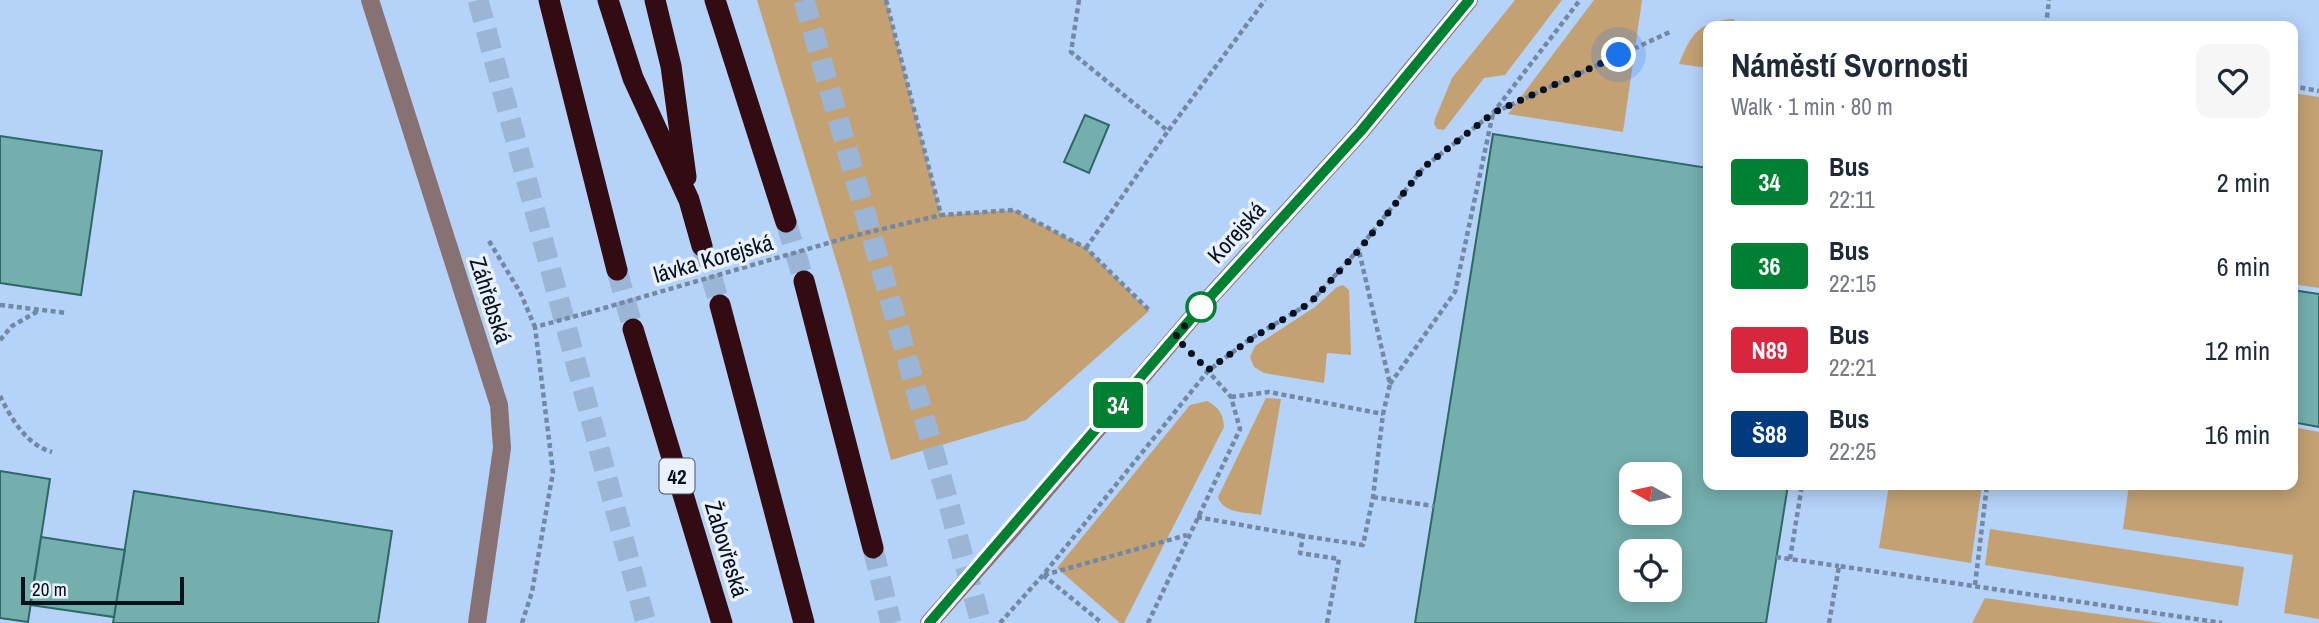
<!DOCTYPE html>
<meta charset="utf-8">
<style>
:root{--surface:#fff;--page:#f6f6f7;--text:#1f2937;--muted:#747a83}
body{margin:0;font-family:"Archivo Narrow",sans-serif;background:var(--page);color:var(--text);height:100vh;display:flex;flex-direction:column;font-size:26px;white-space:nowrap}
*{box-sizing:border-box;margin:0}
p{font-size:23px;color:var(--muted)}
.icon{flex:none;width:38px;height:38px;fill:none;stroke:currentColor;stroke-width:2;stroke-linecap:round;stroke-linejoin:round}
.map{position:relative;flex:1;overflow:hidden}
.side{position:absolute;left:1703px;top:21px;width:595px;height:469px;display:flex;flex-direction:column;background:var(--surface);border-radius:14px;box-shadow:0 4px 18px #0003}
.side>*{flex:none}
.badge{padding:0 14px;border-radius:5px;font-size:24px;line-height:46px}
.needle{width:46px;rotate:279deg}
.tools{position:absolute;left:1619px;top:462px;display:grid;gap:14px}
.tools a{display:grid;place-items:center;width:63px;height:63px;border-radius:14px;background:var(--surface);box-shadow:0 4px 18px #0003;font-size:35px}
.scale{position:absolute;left:21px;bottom:18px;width:163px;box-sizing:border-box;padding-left:7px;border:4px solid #08121f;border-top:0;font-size:19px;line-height:24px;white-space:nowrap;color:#08121f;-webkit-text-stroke:5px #e8f1fd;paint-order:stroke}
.you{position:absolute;width:35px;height:35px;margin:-18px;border:5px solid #fff;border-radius:50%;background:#1a73e8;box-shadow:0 0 0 10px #1a73e833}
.map>.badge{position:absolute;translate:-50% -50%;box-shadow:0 0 0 4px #fff}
.round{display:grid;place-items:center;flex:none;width:74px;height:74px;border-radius:14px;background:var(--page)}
.headline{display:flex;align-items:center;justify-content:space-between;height:119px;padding:0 28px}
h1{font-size:33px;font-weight:700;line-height:52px}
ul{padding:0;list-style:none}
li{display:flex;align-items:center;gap:21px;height:84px;padding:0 28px}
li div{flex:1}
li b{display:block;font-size:26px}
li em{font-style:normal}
li .badge{min-width:77px;font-weight:700;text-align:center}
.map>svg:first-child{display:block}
.green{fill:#c3a173}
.building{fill:#74afae;stroke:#2d6867;stroke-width:2;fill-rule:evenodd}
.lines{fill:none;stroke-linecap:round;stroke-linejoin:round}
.highway-tunnel{stroke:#9bb5d7;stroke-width:21;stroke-dasharray:21 10;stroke-linecap:butt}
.path{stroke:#7288a4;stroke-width:4.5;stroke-dasharray:5 3.5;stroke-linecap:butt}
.minor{stroke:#877173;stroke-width:18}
.highway{stroke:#320c12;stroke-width:21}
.path-bridge{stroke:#7288a4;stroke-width:4.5;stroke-dasharray:5 3.5;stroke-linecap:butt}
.minor-bridge{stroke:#877173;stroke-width:18}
.line-casing{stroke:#fff;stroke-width:16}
.line{stroke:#008033;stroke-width:10}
.walk{stroke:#08121f;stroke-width:7;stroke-dasharray:0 12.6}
.stop-dot{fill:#fff;stroke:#008033;stroke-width:3.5}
.labels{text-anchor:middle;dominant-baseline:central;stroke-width:7;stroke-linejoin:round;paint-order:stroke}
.shield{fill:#e8f1fd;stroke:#4b5562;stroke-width:2}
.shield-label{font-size:21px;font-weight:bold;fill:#08121f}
.street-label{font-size:23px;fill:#08121f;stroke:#e8f1fd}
</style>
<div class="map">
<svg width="2319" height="623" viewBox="0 0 2319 623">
<rect width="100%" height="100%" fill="#b5d2f8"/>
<path class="green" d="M 757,0 L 886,0 L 941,215 L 1014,210 L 1086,248 L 1149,311 L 1026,420 L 891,460 L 846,293 Z
M 1515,0 L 1562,0 L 1505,75 L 1484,78 L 1444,130 L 1437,129 L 1434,124 L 1435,119 L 1452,78 Z
M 1594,0 L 1642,0 L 1623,132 L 1508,114 Z
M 1734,19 L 1733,26 L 1708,26 L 1708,68 L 1679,64 C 1691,33 1700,21 1734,19 Z
M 2292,93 L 2319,97 L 2319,288 L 2293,284 Z
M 1343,285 L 1349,290 L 1351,355 L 1327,353 L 1324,383 L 1264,373 L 1254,367 L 1250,357 L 1255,346 L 1315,307 L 1337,287 Z
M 1266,398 L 1281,399 L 1261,515 C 1247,512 1223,514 1218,497 Z
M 1207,401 C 1219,408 1223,413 1224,427 L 1124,623 L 1120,623 L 1057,568 L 1190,405 Z
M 2293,427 L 2319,432 L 2319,619 L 2284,613 L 2293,555 L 2123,529 L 2129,485 L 2292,485 Z
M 1889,485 L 1982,485 L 1971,563 L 1879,548 Z
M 1990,529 L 2244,567 L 2238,606 L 1985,565 Z
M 1985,598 L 2162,623 L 1972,623 Z"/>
<path class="building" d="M 1085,115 L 1109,125 L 1089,173 L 1064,162 Z
M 1493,134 L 1708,168 L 1708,485 L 1788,485 L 1766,623 L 1415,623 ZM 1631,474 L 1670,474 L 1670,513 L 1631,513 ZM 1631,551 L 1670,551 L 1670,590 L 1631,590 Z
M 0,136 L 102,151 L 81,295 L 0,283 Z
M 2292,290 L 2319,294 L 2319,427 L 2292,422 Z
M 0,471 L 50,479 L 28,622 L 0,618 Z
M 134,491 L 392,531 L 378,623 L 113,623 Z
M 41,537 L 125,550 L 114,617 L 30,605 Z"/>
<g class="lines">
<path class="highway-tunnel" d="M 478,0 L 646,623
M 804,0 L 946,494 L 981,623
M 786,222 L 804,281
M 702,246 L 720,305
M 617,270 L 633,329
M 873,548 L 891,623"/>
<path class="path" d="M 886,0 L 941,215 L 1014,210 L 1086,248 L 1149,310
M 1079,0 L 1071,52 L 1168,131 L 1265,0
M 2046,26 L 2049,0
M 2292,86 L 2319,91
M 849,237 L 941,215
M 489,241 L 520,292 L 535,327
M 1086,248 L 1168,131
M 0,305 L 67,313
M 0,340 L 12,326 L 40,310
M 1390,384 L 1455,292 L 1493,113 L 1670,32
M 0,396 C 11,418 26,445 52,452
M 1231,397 L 1269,392 L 1383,414
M 1373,497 L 1434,506
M 1197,517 L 1303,536
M 1776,557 L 1839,566
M 1790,559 L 1802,485
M 1043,575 L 1102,623
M 1044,575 L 1187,535
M 1975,585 L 1987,485
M 522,623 L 532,592 L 553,472 L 535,327 L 587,313
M 1000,623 L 1043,575 L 1208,371 L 1250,339 L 1310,303 L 1358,250 L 1424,167 L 1493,113 L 1580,0
M 1148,623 L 1240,429 L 1231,397 L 1206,369
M 1327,623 L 1339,559 L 1300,553 L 1303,536 L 1363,545 L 1373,497 L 1383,414 L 1390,384 L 1359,251
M 1829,623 L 1839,566 L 2222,623"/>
<path class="minor" d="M 370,0 L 499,405 L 502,448 L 477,623
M 1013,528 L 1201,307 L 1361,131 L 1469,0"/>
<path class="highway" d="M 549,0 L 617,270
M 608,0 L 633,78 L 689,200 L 702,246
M 655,0 L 671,66 L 686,177
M 715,0 L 786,222
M 804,281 L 873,548
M 720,305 L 804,623
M 633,329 L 722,623"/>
<path class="path-bridge" d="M 587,313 L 849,237"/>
<path class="minor-bridge" d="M 929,623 L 1013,528"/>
</g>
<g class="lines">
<defs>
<path id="line" d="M 929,623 L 1201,307 L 1361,131 L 1469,0"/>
</defs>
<use href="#line" class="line-casing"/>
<use href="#line" class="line"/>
<path class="walk" d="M 1201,307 L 1175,337 L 1208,370 L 1251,339 L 1310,303 L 1359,250 L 1424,167 L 1493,113 L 1619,55"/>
</g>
<circle class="stop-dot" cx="1201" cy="307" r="14"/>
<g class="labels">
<rect class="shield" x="659.5" y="458.5" width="35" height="35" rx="5"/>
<g class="shield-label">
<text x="677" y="476">42</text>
</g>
<g class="street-label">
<text transform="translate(1236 232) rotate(-48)">Korejská</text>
<text transform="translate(713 258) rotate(-16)">lávka Korejská</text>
<text transform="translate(491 300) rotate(72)">Záhřebská</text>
<text transform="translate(727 549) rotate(73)">Žabovřeská</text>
</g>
</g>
</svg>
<div class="tools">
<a><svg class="needle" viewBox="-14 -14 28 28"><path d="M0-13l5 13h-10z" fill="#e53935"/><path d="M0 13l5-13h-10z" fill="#747a83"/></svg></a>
<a><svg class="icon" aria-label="locate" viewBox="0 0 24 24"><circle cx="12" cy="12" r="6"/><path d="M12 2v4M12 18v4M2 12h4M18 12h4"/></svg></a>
</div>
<div class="scale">20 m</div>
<div class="you" style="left:1619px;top:55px"></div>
<b class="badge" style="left:1118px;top:405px;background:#008033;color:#fff">34</b>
<section class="side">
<div class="headline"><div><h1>Náměstí Svornosti</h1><p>Walk · 1 min · 80 m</p></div><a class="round"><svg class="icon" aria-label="heart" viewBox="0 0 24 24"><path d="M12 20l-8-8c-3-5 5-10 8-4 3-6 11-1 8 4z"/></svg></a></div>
<ul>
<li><span class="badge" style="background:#008033;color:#fff">34</span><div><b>Bus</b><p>22:11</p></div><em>2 min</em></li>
<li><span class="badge" style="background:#008033;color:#fff">36</span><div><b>Bus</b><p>22:15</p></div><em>6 min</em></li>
<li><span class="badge" style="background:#d7263d;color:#fff">N89</span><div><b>Bus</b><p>22:21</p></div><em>12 min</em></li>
<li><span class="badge" style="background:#003b80;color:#fff">Š88</span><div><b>Bus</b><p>22:25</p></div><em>16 min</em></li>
</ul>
</section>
</div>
